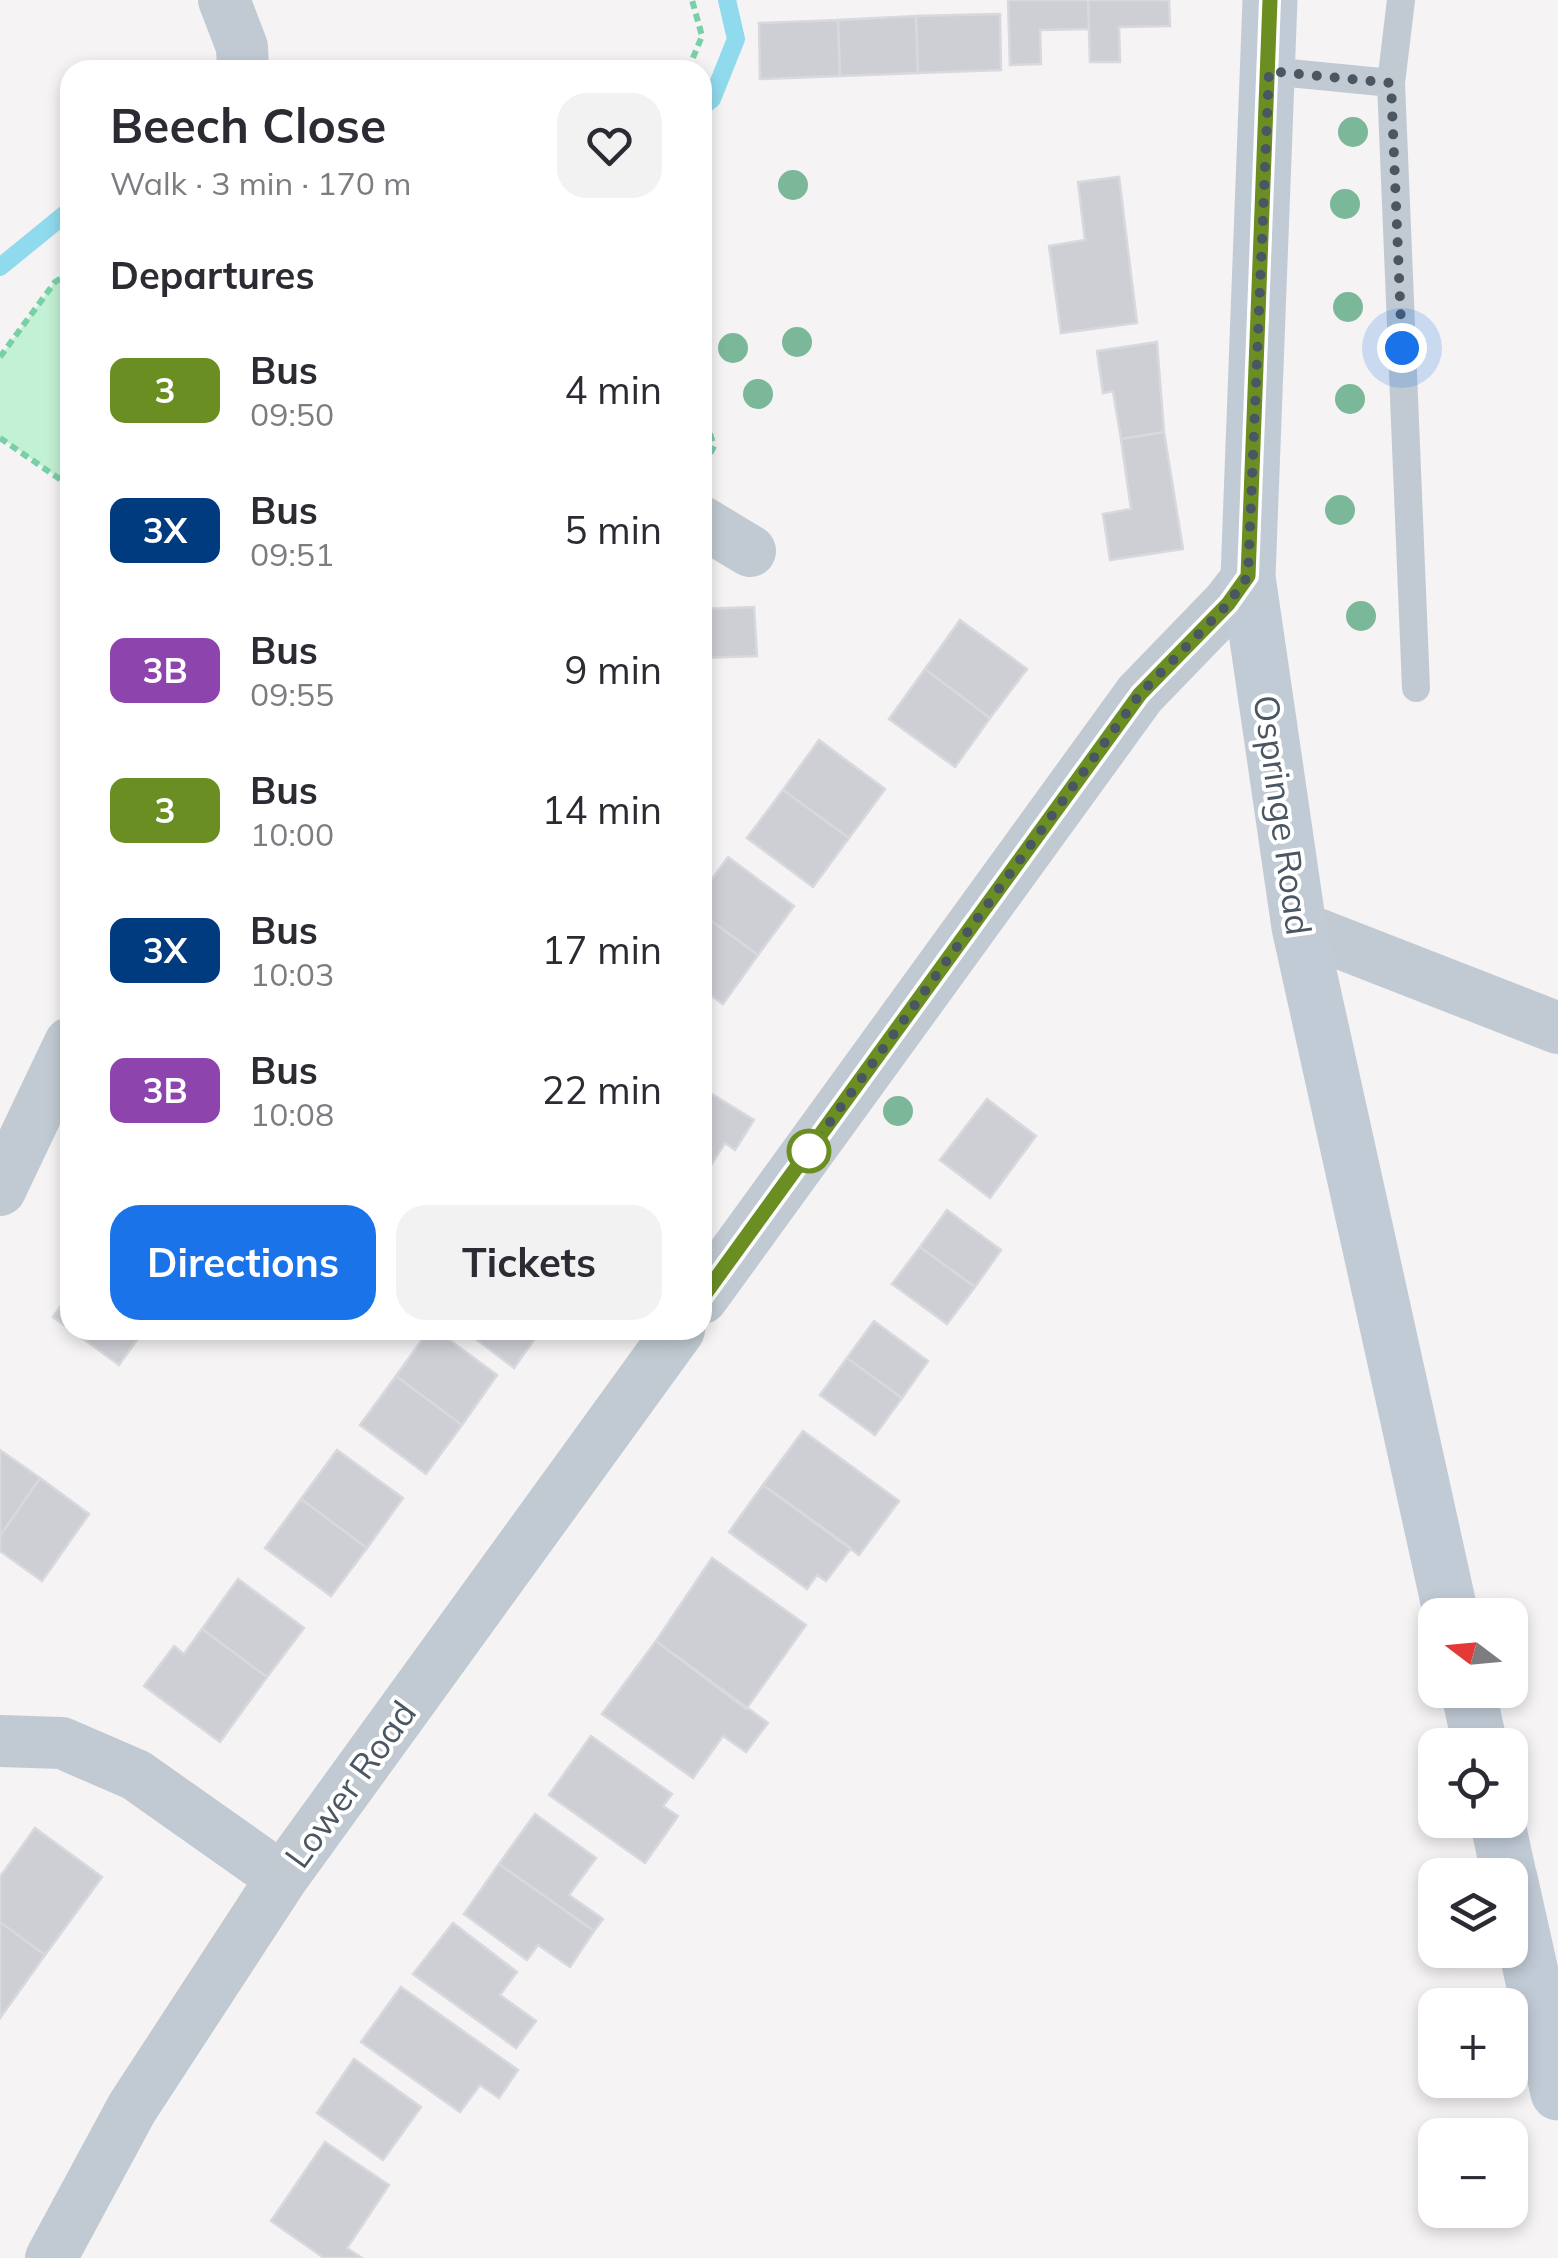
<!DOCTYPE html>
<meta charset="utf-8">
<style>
:root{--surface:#fff;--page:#f2f2f3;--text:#2b2b33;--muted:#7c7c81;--accent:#1a73e8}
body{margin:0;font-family:Mulish,sans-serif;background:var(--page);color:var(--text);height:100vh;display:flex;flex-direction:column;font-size:38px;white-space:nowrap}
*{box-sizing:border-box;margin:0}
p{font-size:32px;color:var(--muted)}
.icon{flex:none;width:55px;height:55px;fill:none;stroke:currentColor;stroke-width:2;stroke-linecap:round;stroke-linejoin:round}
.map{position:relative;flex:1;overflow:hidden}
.sheet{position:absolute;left:60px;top:60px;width:652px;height:1280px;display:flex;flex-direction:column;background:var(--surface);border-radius:30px;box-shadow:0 5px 15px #0003}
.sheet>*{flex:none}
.badge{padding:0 20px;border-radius:15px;font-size:35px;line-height:65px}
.needle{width:65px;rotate:286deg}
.fabs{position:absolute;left:1418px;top:1598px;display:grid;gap:20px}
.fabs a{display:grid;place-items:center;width:110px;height:110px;border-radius:20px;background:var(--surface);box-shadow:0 5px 15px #0003;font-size:50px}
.you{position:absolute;width:50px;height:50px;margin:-25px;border:8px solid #fff;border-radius:50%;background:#1a73e8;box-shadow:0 0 0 15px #1a73e833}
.map>.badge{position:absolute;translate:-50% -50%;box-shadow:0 0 0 5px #fff}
h2{padding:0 50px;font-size:38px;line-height:90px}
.round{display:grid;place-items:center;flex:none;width:105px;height:105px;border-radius:30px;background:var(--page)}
.head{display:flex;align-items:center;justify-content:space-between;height:170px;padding:0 50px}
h1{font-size:48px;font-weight:700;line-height:75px}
.primary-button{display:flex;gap:20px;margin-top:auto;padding:20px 50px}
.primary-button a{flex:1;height:115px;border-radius:30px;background:var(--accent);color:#fff;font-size:40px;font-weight:700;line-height:115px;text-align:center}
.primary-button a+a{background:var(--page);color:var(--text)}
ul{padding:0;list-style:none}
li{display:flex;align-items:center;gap:30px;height:140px;padding:0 50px}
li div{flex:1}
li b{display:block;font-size:38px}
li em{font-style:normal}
li .badge{min-width:110px;font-weight:700;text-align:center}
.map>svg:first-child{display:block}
.green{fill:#c3f1d5}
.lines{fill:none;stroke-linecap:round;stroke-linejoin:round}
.stream{stroke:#90daee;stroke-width:18}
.building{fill:#cdcfd5;stroke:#d7d9de;stroke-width:2.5}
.path{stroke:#7ad0a6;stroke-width:6;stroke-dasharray:8 5;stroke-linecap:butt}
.lane{stroke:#c1cad2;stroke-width:28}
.street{stroke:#c1cad2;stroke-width:52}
.secondary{stroke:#c1cbd6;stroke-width:55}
.tree{fill:#7bb799}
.line-casing{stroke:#fff;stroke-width:22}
.line{stroke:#6b8e23;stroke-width:15}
.walk{stroke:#4a5661;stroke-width:10;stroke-dasharray:0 18}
.stop-dot{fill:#fff;stroke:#6b8e23;stroke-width:5}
.labels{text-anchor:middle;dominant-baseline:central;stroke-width:8;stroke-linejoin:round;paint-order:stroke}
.street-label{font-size:35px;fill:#4a5661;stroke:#fff}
</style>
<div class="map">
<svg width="1558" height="2258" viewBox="0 0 1558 2258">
<rect width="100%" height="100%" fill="#f5f3f3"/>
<path class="green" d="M 70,273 L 70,486 L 0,437 L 0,357 L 55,282 Z"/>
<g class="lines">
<path class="stream" d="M 702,107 L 712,99 L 736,39 L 727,0
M 0,267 L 70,210"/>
</g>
<path class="building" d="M 1008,0 L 1088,0 L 1089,29 L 1040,30 L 1041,64 L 1010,65 Z
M 1088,0 L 1169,0 L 1170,26 L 1119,27 L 1120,62 L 1090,62 Z
M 1000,14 L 1001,70 L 918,73 L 916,16 Z
M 916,16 L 918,73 L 840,76 L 838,20 Z
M 838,20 L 840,76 L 760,79 L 759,23 Z
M 1119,177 L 1137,323 L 1061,333 L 1049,246 L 1085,240 L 1078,182 Z
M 1157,342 L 1164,432 L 1121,439 L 1113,391 L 1103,393 L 1097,351 Z
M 1164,432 L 1183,549 L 1110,560 L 1103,514 L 1131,509 L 1121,439 Z
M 754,607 L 757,656 L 702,658 L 702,609 Z
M 960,620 L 1027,669 L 990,718 L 925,669 Z
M 925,669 L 990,718 L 955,767 L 889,719 Z
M 819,740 L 885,789 L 849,838 L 783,790 Z
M 783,790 L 849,838 L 813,887 L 747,838 Z
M 728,857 L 794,906 L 758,955 L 702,914 L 702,893 Z
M 702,914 L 758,955 L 723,1004 L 702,989 Z
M 702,1088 L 754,1120 L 735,1150 L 725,1143 L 702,1179 Z
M 987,1099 L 1036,1136 L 990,1198 L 940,1160 Z
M 947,1210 L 1001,1250 L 975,1287 L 920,1247 Z
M 920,1247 L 975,1287 L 947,1324 L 892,1284 Z
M 70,1293 L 70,1329 L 53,1317 Z
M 874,1321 L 928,1361 L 902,1398 L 847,1358 Z
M 71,1330 L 144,1330 L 119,1365 Z
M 429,1330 L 436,1330 L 497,1375 L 462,1425 L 396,1376 Z
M 464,1330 L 541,1330 L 514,1368 Z
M 847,1358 L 902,1398 L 875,1435 L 820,1395 Z
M 396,1376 L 462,1425 L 426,1474 L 360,1425 Z
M 803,1431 L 899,1501 L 859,1555 L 763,1485 Z
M 0,1450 L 40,1478 L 0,1536 Z
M 337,1450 L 403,1498 L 367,1548 L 301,1499 Z
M 40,1478 L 89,1514 L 42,1581 L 0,1551 L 0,1536 Z
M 763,1485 L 851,1548 L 826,1581 L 817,1575 L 807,1589 L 729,1532 Z
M 301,1499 L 367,1548 L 331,1596 L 265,1548 Z
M 712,1558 L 806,1625 L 746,1709 L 656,1641 Z
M 238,1579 L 304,1628 L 267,1677 L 202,1629 Z
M 202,1629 L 267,1677 L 220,1742 L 144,1686 L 174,1646 L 184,1654 Z
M 656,1641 L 768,1723 L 746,1752 L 723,1736 L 693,1778 L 602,1714 Z
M 591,1736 L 672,1794 L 663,1806 L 678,1816 L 645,1863 L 549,1795 Z
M 535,1814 L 596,1858 L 569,1895 L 603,1919 L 594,1931 L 499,1864 Z
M 35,1828 L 102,1877 L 45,1955 L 0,1922 L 0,1877 Z
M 499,1864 L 594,1931 L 570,1967 L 538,1945 L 527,1960 L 464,1914 Z
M 0,1922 L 45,1955 L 0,2018 Z
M 453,1923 L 517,1972 L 500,1995 L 536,2021 L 516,2048 L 413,1974 Z
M 401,1987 L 518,2070 L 499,2098 L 480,2085 L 460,2112 L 361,2042 Z
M 354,2059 L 421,2107 L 383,2160 L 317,2113 Z
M 325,2142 L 389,2185 L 347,2248 L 362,2258 L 324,2258 L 271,2221 Z"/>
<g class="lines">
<path class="path" d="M 688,70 L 702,36 L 692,0
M 0,357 L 55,282 L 70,273
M 702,409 L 714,446 L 705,465
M 0,438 L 70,486"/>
<path class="lane" d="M 1401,0 L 1391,83 L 1416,688
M 1269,71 L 1391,83"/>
<path class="street" d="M 224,0 L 242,47 L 243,70
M 702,522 L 750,551
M 1299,927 L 1558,1028
M 0,1190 L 70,1043
M 702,1298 L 1140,694 L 1228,603 L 1248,577
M 0,1741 L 62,1743 L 136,1775 L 282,1878
M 51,2258 L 132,2108 L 282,1878 L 679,1330"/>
<path class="secondary" d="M 1270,0 L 1248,577 L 1299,927 L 1451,1615
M 1468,1690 L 1480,1745
M 1497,1820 L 1509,1875
M 1510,1878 L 1558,2093"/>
</g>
<g class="tree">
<circle cx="1353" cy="132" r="15"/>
<circle cx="793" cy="185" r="15"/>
<circle cx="1345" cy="204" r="15"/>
<circle cx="1348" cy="307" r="15"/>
<circle cx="797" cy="342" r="15"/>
<circle cx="733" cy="348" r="15"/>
<circle cx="758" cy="394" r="15"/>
<circle cx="1350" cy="399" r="15"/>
<circle cx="1340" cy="510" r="15"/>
<circle cx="1361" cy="616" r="15"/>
<circle cx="898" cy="1111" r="15"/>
</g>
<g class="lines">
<defs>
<path id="line" d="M 702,1298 L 1140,694 L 1228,604 L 1248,576 L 1270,0"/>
</defs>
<use href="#line" class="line-casing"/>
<use href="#line" class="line"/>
<path class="walk" d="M 809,1151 L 1140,694 L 1228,604 L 1248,576 L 1269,71 L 1391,83 L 1402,348"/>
</g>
<circle class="stop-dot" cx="809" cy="1151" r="20"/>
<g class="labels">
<g class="street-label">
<text transform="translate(1283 815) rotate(82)">Ospringe Road</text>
<text transform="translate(350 1784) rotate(-54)">Lower Road</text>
</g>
</g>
</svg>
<div class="fabs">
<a><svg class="needle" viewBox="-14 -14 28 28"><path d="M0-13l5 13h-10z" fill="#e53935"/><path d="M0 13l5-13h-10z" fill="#7c7c81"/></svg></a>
<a><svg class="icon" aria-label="locate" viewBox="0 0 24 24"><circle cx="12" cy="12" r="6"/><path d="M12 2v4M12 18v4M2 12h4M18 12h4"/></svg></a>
<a><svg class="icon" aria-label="layers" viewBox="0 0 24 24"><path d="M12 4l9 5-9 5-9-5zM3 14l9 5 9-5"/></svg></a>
<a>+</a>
<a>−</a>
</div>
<div class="you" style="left:1402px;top:348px"></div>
<section class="sheet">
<div class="head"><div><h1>Beech Close</h1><p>Walk · 3 min · 170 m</p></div><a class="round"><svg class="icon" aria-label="heart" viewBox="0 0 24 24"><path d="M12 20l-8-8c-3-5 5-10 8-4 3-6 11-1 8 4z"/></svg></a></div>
<h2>Departures</h2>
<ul>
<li><span class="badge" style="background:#6b8e23;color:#fff">3</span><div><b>Bus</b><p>09:50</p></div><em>4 min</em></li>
<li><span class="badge" style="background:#003b80;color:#fff">3X</span><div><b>Bus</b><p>09:51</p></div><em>5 min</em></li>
<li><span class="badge" style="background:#8e44ad;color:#fff">3B</span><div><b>Bus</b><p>09:55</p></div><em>9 min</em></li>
<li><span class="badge" style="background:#6b8e23;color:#fff">3</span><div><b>Bus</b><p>10:00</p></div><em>14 min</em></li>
<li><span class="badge" style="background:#003b80;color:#fff">3X</span><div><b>Bus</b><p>10:03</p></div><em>17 min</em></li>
<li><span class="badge" style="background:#8e44ad;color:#fff">3B</span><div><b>Bus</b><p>10:08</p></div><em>22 min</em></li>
</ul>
<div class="primary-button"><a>Directions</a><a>Tickets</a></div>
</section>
</div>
